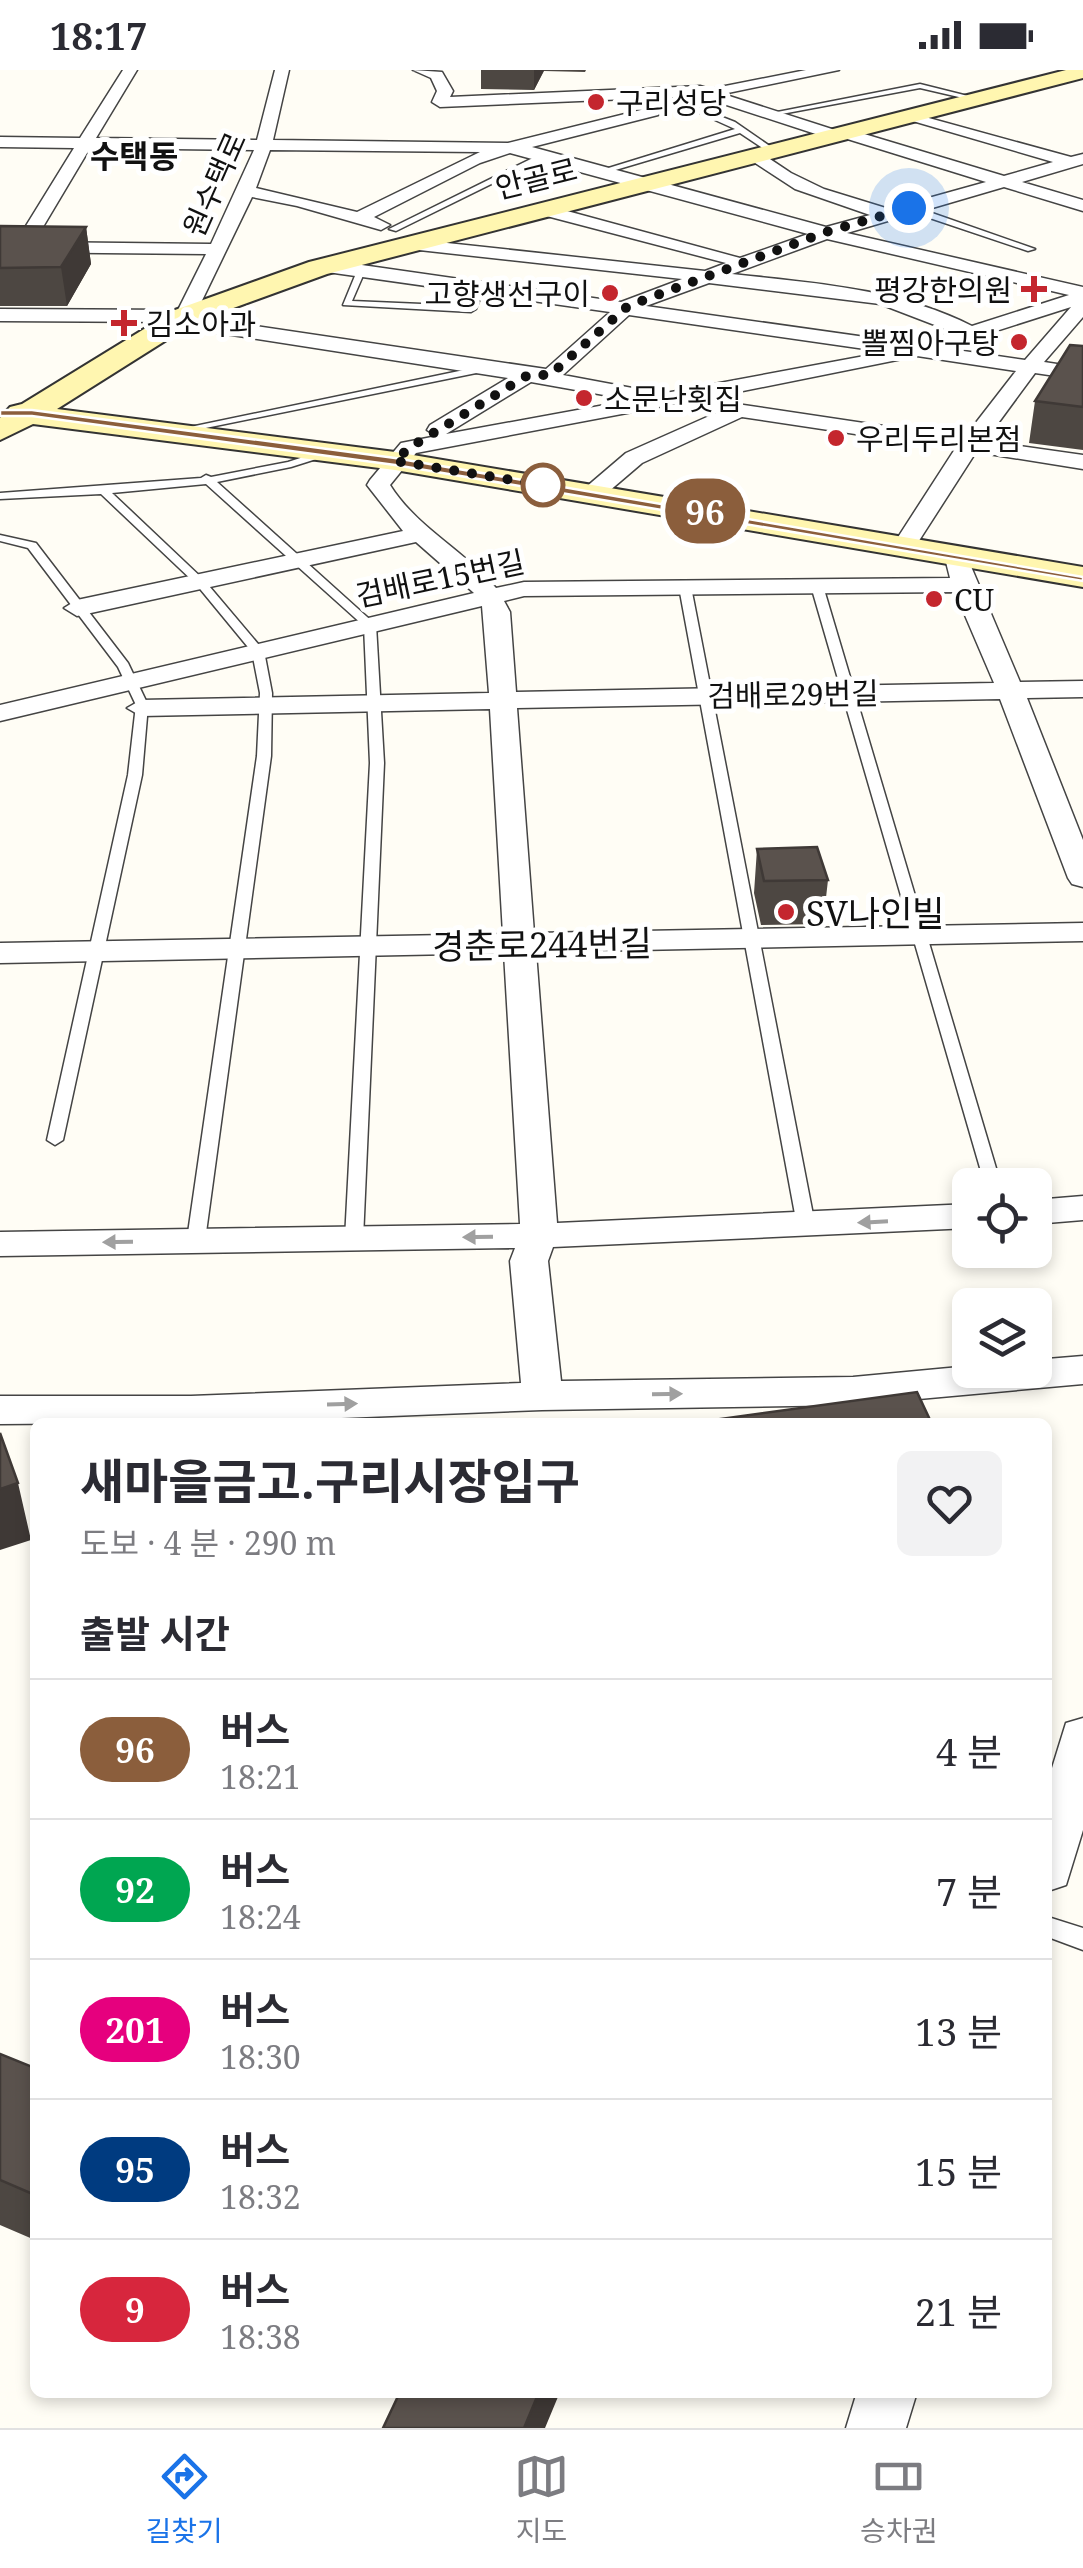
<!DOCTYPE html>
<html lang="ko">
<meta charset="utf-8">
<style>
:root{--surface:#fff;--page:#f2f2f3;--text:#2b2b33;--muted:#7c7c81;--line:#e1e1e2;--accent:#1a73e8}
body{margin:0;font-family:"Noto Serif","Noto Sans KR",serif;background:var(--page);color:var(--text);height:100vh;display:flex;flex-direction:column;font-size:38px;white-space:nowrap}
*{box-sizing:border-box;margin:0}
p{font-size:32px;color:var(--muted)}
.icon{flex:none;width:55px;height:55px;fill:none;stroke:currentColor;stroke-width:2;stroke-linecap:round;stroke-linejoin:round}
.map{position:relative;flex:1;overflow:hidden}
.panel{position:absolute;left:30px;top:1348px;width:1022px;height:980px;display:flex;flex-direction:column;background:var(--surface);border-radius:15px;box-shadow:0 5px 15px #0003}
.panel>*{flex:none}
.badge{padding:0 20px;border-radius:32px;font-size:35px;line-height:65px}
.tools{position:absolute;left:952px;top:1098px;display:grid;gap:20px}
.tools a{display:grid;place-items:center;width:100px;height:100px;border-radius:15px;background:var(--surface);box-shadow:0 5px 15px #0003;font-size:50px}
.you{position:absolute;width:50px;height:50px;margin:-25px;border:8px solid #fff;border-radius:50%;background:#1a73e8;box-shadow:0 0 0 15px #1a73e833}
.map>.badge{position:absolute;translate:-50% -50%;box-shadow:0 0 0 5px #fff}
h2{padding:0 50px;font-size:38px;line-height:90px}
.round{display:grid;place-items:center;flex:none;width:105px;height:105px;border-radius:15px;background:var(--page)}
.overview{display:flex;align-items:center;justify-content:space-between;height:170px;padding:0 50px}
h1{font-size:48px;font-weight:700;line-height:75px}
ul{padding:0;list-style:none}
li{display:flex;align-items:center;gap:30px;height:140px;padding:0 50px;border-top:2px solid var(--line)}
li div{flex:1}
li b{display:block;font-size:38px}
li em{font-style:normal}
li .badge{min-width:110px;font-weight:700;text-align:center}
.status{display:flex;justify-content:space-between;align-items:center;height:70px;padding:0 50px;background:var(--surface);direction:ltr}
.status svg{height:28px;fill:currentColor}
.tabs{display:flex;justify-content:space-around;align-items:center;height:140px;border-top:2px solid var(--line);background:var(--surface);font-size:28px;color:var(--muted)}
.tabs a{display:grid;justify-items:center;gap:5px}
.tabs .on{color:var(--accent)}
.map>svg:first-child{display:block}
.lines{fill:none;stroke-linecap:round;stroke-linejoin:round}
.lane-casing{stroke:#444;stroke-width:3}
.street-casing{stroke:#444;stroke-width:3}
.secondary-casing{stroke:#333;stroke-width:4}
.lane{fill:#fff;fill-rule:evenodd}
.street{fill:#fff;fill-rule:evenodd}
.secondary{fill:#fff6b0;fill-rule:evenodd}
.wall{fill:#4d4742}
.shaded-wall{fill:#3f3936}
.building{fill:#5a524d;stroke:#3f3936;stroke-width:2.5}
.oneway{fill:#a0a0a0}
.line{fill:#8b5e3c;stroke:#fff;stroke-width:2.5}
.walk{stroke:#111;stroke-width:10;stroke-dasharray:0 18}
.poi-dot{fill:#c4262e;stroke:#fff;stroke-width:4}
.stop-dot{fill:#fff;stroke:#8b5e3c;stroke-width:5}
.labels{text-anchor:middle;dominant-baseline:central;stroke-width:10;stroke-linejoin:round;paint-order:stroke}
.far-poi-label{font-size:30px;fill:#111;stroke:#fff;text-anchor:start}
.far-street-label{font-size:30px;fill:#111;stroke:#fff}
.far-quarter-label{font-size:32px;font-weight:bold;fill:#111;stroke:#fff}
.poi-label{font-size:35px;fill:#111;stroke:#fff;text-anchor:start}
.street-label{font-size:35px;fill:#111;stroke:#fff}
</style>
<div class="status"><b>18:17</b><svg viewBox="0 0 49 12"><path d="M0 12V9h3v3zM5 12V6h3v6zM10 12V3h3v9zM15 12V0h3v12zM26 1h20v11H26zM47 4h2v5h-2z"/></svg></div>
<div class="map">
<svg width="1083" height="2358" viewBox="0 0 1083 2358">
<rect width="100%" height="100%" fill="#fffdf5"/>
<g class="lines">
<defs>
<path id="lane" d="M 920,14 L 980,29 L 976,31 L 920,18 L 771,46 L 767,44 Z
M 684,32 L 735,52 L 777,81 L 770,83 L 740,63 L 602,104 L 602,100 L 735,59 L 684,36 Z
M 543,83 L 550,85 L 396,161 L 389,159 Z
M 906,136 L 912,136 L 1035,179 L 1028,181 L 906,140 Z
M 361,198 L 365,201 L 352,231 L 468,236 L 477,216 L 484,218 L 476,239 L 471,242 L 343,235 L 357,201 Z
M 488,295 L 491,296 L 491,300 L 176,364 L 171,361 Z
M 328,379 L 333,382 L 332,384 L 291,397 L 217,412 L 376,555 L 384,693 L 363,1169 L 354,1175 L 345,1169 L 370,693 L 364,556 L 206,414 L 112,423 L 204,510 L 264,581 L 272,623 L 271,686 L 205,1170 L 196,1176 L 187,1170 L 257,686 L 260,623 L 252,582 L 196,514 L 101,424 L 0,429 L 0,423 L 201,408 L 206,405 L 211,407 L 288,392 Z
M 0,465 L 36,473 L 128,593 L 148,635 L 142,705 L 63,1070 L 55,1075 L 47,1070 L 128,705 L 136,635 L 118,597 L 28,478 L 0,471 Z
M 817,513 L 823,516 L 1001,1115 L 985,1115 L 811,516 Z
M 685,514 L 691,517 L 815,1155 L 806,1161 L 797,1155 L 679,517 Z
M 1048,1847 L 1083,1858 L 1083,1880 L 1048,1867 Z"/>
<path id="street" d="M 123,0 L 137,0 L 96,68 L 257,70 L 275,0 L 289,0 L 273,70 L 508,73 L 653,37 L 658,39 L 658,45 L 532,77 L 826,157 L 870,145 L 795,119 L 749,89 L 749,83 L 761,83 L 791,103 L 824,119 L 889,139 L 986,112 L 841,67 L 828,68 L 699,26 L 440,37 L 432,32 L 437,21 L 431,8 L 413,0 L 442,2 L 453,21 L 450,27 L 700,16 L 710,19 L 806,0 L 839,0 L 723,24 L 838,61 L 851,60 L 1004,106 L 1053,92 L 899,47 L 907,42 L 1071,87 L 1083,84 L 1083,94 L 1022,112 L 1083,130 L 1083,141 L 1004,117 L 847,163 L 1083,217 L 1083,247 L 1044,292 L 1083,298 L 1083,310 L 1035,303 L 985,371 L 1083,385 L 1083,399 L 976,382 L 913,480 L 905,482 L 893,475 L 955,379 L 742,347 L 642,393 L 601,428 L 585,428 L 582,423 L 585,418 L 626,383 L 716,343 L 683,337 L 680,333 L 416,383 L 390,415 C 417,458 464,480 496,518 L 524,512 L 950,508 L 946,492 L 949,487 L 967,487 L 1020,612 L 1083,611 L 1083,627 L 1027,628 L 1083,770 L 1083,817 L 1072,814 L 1068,808 L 1000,629 L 517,638 L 534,863 L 1083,853 L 1083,871 L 536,882 L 557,1153 L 970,1134 L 970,1158 L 553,1177 L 548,1191 L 561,1311 L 853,1307 L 970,1296 L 970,1300 L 1035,1300 L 1035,1290 L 1083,1286 L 1083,1314 L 853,1335 L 542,1340 L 239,1352 L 0,1354 L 0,1326 L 191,1326 L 521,1313 L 510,1191 L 515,1178 L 0,1186 L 0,1162 L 520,1154 L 504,883 L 0,893 L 0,873 L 503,864 L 490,639 L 141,646 L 127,638 L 141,630 L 489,623 L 482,536 L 0,651 L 0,635 L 474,523 L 416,472 L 77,546 L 64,538 L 77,530 L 403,461 L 367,415 L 370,410 L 401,373 L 437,366 L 427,360 L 430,355 L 508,308 L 180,257 L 171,252 L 0,251 L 0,239 L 178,240 L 206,184 L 0,182 L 0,172 L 16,172 L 74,78 L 0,77 L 0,67 L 80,68 ZM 90,78 L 254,80 L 211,174 L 34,172 ZM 270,80 L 480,82 L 357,142 L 256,118 ZM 510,83 L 808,164 L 740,188 L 545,135 L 539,136 L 539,144 L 726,193 L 705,201 L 410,169 L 401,174 L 410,179 L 682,209 L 621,232 L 327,190 L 318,196 L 327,202 L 610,242 L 546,299 L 194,247 L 252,127 L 297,136 L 381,160 L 390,155 L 374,147 L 480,93 ZM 827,169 L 1069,225 L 972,256 C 897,218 814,213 732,204 ZM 709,213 L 880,234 L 953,262 L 915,274 L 646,236 ZM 1071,237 L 1025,290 L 943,278 ZM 629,245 L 886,282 L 644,327 L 643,320 L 563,305 ZM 917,286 L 1016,301 L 964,368 L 703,329 ZM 531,312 L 632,330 L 446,364 ZM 955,522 L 994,613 L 516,622 L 510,542 L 504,531 L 524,526 Z
M 1083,1126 L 1083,1150 L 1035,1154 L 1035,1130 Z
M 1083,1648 L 1083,1760 L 1066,1815 L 1048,1821 L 1048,1711 L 1066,1653 Z
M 857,2322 L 917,2322 L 906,2358 L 846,2358 Z"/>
<path id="secondary" d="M 1066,0 L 1083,0 L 1083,8 L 327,204 L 195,252 L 57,339 L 395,382 L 1083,497 L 1083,517 L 395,400 L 33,354 L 0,370 L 0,348 L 10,337 L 22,334 L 175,240 L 309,192 Z"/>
</defs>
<use href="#lane" class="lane-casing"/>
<use href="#street" class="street-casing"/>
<use href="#secondary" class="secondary-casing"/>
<use href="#lane" class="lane"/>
<use href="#street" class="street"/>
<use href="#secondary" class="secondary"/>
</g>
<path class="wall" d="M 481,0 L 586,0 L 585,2 L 544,1 L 534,20 L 481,19 Z
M 0,156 L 86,157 L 91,194 L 67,236 L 0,236 Z
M 1083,276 L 1083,380 L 1029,373 L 1035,331 Z
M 757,779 L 828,810 L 823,854 L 761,855 L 754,823 Z
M 0,1984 L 35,1998 L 35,2170 L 0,2155 Z"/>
<path class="shaded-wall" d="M 534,0 L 544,0 L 534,20 Z
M 86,157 L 91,194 L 67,236 L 61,197 Z
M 18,1413 L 31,1470 L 0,1480 L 0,1419 Z
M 539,2322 L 560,2322 L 545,2358 L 524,2358 Z"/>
<path class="building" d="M 0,156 L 86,157 L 61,197 L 0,198 Z
M 1070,275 L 1083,276 L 1083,337 L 1035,331 Z
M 817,777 L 828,810 L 764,811 L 757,779 Z
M 917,1322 L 931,1352 L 699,1352 Z
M 0,1363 L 18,1413 L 0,1419 Z
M 0,1984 L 35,1998 L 35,2125 L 0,2110 Z
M 400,2322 L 539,2322 L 524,2358 L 383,2358 Z"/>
<defs><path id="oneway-solid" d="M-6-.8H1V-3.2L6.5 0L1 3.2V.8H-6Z" transform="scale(2.5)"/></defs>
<g class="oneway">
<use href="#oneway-solid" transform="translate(873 1152) rotate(177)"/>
<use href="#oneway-solid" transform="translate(478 1167) rotate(179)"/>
<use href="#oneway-solid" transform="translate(118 1172) rotate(179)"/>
<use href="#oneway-solid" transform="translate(667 1324) rotate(-1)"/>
<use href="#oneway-solid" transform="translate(342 1334) rotate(-2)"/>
</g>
<path class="line" d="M 0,340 L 32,340 L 395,388 L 1083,507 L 1083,511 L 395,395 L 32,346 L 0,346 Z"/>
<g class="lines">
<path class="walk" d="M 543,415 L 395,391 L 409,378 L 528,305 L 550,305 L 628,236 L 826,162 L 909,138"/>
</g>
<g class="poi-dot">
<circle cx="596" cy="32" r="10"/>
<path d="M1029 204h10v10h10v10h-10v10h-10v-10h-10v-10h10z"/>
<circle cx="610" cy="223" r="10"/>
<path d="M119 238h10v10h10v10h-10v10h-10v-10h-10v-10h10z"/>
<circle cx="1019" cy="272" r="10"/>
<circle cx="584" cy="328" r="10"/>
<circle cx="836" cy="368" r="10"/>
<circle cx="934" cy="529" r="10"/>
<circle cx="786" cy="842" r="10"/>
</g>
<circle class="stop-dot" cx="543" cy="415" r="20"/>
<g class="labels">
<g class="far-poi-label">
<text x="616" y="32">구리성당</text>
<text x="1012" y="219" text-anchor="end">평강한의원</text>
<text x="590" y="223" text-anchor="end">고향생선구이</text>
<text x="146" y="253">김소아과</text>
<text x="999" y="272" text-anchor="end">뽈찜아구탕</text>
<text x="604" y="328">소문난횟집</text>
<text x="856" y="368">우리두리본점</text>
<text x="954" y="529">CU</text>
</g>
<g class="far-street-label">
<text transform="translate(536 108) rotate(-14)">안골로</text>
<text transform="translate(214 114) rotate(-66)">원수택로</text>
<text transform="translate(440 508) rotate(-12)">검배로15번길</text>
<text transform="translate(793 624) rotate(-1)">검배로29번길</text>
</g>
<g class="far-quarter-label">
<text x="134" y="85">수택동</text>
</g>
<g class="poi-label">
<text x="806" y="842">SV나인빌</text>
</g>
<g class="street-label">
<text transform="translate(542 874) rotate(-1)">경춘로244번길</text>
</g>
</g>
</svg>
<div class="tools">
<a><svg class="icon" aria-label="locate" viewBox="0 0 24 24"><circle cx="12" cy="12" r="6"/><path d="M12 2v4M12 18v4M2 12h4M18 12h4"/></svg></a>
<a><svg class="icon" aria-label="layers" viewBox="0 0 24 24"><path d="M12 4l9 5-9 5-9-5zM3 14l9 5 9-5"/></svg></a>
</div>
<div class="you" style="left:909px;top:138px"></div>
<b class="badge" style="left:705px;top:441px;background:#8b5e3c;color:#fff">96</b>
<section class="panel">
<div class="overview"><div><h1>새마을금고.구리시장입구</h1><p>도보 · 4 분 · 290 m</p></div><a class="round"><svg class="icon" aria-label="heart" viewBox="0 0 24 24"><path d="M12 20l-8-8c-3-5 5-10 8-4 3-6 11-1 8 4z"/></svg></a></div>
<h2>출발 시간</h2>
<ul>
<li><span class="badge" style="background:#8b5e3c;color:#fff">96</span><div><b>버스</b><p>18:21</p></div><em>4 분</em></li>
<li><span class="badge" style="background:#00a651;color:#fff">92</span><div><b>버스</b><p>18:24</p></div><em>7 분</em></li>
<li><span class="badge" style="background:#e6007e;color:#fff">201</span><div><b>버스</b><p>18:30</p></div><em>13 분</em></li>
<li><span class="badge" style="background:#003b80;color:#fff">95</span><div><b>버스</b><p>18:32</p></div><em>15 분</em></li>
<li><span class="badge" style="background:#d7263d;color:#fff">9</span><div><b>버스</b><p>18:38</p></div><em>21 분</em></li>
</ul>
</section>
</div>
<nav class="tabs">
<a class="on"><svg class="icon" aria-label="directions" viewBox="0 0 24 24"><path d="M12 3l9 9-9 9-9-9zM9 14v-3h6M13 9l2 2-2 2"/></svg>길찾기</a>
<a><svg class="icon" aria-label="map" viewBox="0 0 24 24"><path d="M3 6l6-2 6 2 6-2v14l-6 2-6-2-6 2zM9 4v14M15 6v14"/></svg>지도</a>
<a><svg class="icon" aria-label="tickets" viewBox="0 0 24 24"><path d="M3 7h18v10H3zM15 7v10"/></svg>승차권</a>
</nav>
